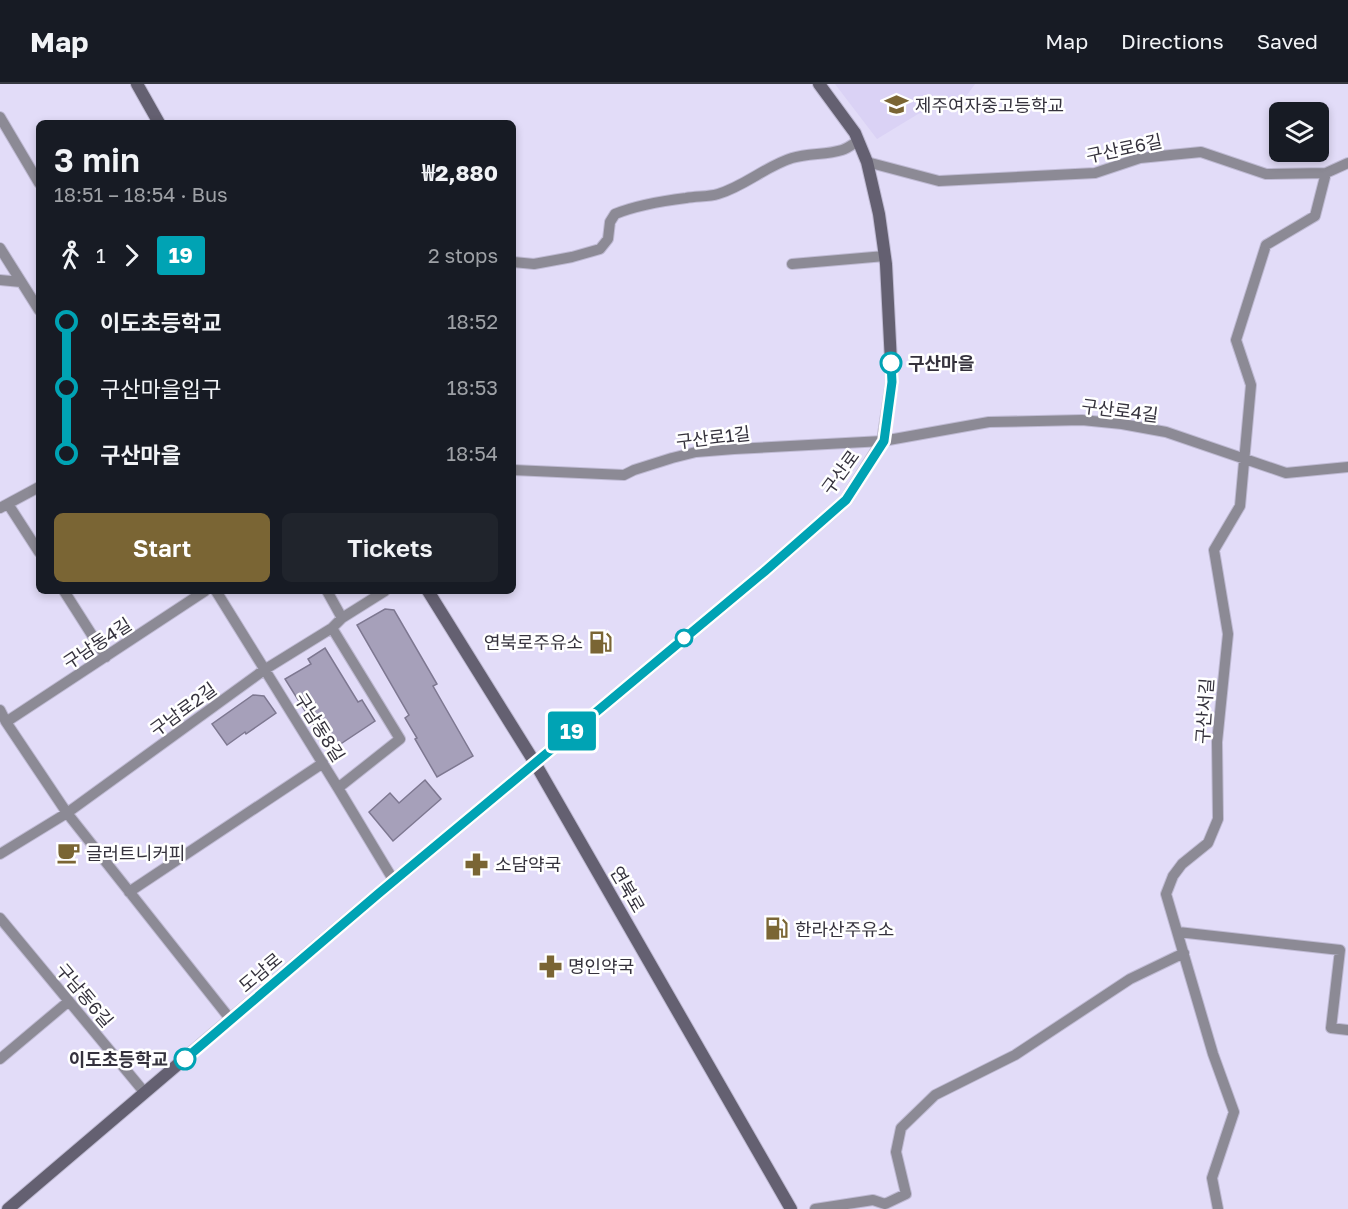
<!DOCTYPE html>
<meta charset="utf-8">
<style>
:root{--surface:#171b24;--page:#20242c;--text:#f1f3f6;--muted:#9ea1a6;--line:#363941;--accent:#7a6534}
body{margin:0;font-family:"Golos Text","Noto Sans KR",sans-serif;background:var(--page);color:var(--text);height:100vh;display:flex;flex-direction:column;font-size:22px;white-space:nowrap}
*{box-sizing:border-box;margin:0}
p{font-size:20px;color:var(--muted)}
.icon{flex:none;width:33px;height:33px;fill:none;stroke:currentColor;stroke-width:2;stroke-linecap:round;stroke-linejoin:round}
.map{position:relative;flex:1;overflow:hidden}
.details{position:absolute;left:36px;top:36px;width:480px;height:474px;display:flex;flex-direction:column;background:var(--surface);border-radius:9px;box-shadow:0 3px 9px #0003}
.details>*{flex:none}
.badge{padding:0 12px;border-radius:4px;font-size:21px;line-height:39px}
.controls{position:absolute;left:1269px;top:18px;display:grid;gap:12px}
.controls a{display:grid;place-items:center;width:60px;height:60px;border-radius:9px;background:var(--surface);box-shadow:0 3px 9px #0003;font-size:30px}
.map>.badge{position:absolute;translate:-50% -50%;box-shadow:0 0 0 3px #fff}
.legs{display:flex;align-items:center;gap:9px;height:66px;padding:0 18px;font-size:20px}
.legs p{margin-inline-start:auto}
.headline{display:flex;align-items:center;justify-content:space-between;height:102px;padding:0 18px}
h1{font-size:33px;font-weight:600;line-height:45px}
.primary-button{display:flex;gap:12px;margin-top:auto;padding:12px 18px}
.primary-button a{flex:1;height:69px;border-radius:9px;background:var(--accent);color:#fff;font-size:24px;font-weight:600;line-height:69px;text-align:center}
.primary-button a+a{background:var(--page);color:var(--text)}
ul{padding:0 18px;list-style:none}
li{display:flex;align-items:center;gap:21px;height:66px;font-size:22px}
li i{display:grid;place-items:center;width:9px;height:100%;margin:0 8px;background:currentColor}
li i::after{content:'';width:15px;height:15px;margin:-8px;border:4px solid;border-radius:50%;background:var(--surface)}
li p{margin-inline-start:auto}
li:first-child i{background:linear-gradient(#0000 50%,currentColor 0)}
li:last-child i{background:linear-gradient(currentColor 50%,#0000 0)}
header{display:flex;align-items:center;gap:36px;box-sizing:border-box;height:84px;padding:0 30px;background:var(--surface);border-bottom:2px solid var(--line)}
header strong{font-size:28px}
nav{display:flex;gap:33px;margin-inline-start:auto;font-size:21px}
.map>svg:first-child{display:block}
.built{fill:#dad2f5}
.building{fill:#a6a0ba;stroke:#7e7891;stroke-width:1.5}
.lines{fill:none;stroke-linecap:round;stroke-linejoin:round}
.minor-casing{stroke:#bfbad3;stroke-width:12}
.secondary-casing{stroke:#bfbad3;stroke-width:14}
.minor{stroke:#8c8a95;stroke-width:10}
.secondary{stroke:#646071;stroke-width:12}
.line-1-casing{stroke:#fff;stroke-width:14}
.line-1{stroke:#00a3b4;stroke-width:9}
.stop-1-dot{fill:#fff;stroke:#00a3b4;stroke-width:3}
.labels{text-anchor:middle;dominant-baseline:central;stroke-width:5;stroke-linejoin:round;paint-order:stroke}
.poi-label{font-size:18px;fill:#35323d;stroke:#fff;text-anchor:start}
.street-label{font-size:18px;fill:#35323d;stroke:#fff}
.stop-label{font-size:18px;font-weight:bold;fill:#35323d;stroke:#fff;text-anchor:start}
</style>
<header>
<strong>Map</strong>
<nav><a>Map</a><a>Directions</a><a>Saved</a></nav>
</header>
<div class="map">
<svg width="1348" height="1125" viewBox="0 0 1348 1125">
<rect width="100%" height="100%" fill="#e2dcf8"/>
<path class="built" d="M 835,0 L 975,0 L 967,11 L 918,30 L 877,55 Z"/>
<path class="building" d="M 385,525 L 394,526 L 437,600 L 433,602 L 473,672 L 437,693 L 415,655 L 417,654 L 405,634 L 409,631 L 357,541 Z
M 325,564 L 358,618 L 362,616 L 375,637 L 330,667 L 285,595 L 311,580 L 308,575 Z
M 253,611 L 264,612 L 276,629 L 246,650 L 245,648 L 227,661 L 212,640 Z
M 425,696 L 441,715 L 393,757 L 369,728 L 390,709 L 399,719 Z"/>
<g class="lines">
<defs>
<path id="minor" d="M 0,33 L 39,99
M 867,78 L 939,97 L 1095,89 L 1140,74 L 1201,68 L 1266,90 L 1326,89 L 1348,79
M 0,164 L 39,226
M 513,178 L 534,180 L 572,173 L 600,165 L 608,155 L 610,138 L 615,130 C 637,121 662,117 686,114 C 697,112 708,113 718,110 C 745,102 766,82 792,74 C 809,69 826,71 842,66 C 848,64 853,60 858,57
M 792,180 L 885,172
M 0,196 L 21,198
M 513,386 L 624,391 L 634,386 L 672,374 L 696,368 L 734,365 L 883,357 L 989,338 L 1082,336 L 1122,340 L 1166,348 L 1286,389 L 1348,383
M 8,420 L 39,468
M 0,424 L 39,403
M 64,507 L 106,573
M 216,507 L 338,704 L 394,797
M 327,507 L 342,534
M 332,544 L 400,655 L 338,704
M 0,626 L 6,638 L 67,729 L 231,936
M 6,638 L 205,507
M 0,770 L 67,729 L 264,586 L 332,544 L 342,534 L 385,507
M 129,808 L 323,679
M 0,834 L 145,1009
M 1178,848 L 1340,866 L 1331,944 L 1348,946
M 0,975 L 69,917
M 815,1125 L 873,1116 L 885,1120 L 906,1110 L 896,1068 L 901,1044 L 935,1011 L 1015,971 L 1130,895 L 1184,869
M 1218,1125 L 1212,1094 L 1234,1028 L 1213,970 L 1166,810 L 1173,792 L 1182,780 L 1208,759 L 1218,735 L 1217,658 L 1228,550 L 1214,466 L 1240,422 L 1251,301 L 1236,256 L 1266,161 L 1315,132 L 1326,89"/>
<path id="secondary" d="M 137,0 L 159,39
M 428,507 L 535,679 L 791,1125
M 8,1125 L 378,810 L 764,488 L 846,416 L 883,357 L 892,298 L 886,180 L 879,130 L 867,78 L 855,49 L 819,0"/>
</defs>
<use href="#minor" class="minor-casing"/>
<use href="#secondary" class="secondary-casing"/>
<use href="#minor" class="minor"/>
<use href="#secondary" class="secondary"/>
</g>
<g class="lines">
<defs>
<path id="line-1" d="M 185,975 L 378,810 L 764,488 L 846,416 L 884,357 L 892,298 L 891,279"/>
</defs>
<use href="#line-1" class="line-1-casing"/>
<use href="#line-1" class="line-1"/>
</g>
<defs>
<symbol id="school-bare" viewBox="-9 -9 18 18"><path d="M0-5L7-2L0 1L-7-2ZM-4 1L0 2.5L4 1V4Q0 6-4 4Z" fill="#7a6534" stroke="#fff" stroke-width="2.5" paint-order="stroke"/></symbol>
<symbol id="fuel-bare" viewBox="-9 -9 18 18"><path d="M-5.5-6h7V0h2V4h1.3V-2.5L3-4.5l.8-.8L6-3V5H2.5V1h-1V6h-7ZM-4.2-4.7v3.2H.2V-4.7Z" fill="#7a6534" stroke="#fff" stroke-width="2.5" paint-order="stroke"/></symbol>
<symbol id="cafe-bare" viewBox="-9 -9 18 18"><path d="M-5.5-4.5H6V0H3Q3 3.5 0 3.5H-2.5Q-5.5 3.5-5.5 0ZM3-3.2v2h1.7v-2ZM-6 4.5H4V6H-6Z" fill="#7a6534" stroke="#fff" stroke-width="2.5" paint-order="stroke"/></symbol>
<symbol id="pharmacy-bare" viewBox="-9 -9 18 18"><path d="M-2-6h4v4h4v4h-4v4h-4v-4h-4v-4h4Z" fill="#7a6534" stroke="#fff" stroke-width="2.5" paint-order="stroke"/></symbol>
</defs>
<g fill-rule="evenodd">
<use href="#school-bare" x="880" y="4" width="33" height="33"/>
<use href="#fuel-bare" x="584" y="542" width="33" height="33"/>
<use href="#cafe-bare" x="52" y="752" width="33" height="33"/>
<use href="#pharmacy-bare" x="460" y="764" width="33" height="33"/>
<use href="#fuel-bare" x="760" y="828" width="33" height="33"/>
<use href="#pharmacy-bare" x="534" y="866" width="33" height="33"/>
</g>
<g class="stop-1-dot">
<circle cx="891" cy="279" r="10"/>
<circle cx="684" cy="554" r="8"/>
<circle cx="185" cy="975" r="10"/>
</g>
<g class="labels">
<g class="poi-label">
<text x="915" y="21">제주여자중고등학교</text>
<text x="583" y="558" text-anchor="end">연북로주유소</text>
<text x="86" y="769">글러트니커피</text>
<text x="495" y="780">소담약국</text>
<text x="795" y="845">한라산주유소</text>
<text x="568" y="882">명인약국</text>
</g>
<g class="street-label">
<text transform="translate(1124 64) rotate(-12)">구산로6길</text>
<text transform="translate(1120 326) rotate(7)">구산로4길</text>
<text transform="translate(713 353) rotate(-7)">구산로1길</text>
<text transform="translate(840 388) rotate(-54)">구산로</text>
<text transform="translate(97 559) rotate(-33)">구남동4길</text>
<text transform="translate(183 625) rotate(-36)">구남로2길</text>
<text transform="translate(1204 627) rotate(-86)">구산서길</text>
<text transform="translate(320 643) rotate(58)">구남동8길</text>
<text transform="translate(628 805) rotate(60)">연북로</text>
<text transform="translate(260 888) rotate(-40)">도남로</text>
<text transform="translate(85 911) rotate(50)">구남동6길</text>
</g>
<g class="stop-label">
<text x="908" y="279">구산마을</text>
<text x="168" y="975" text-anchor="end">이도초등학교</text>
</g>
</g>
</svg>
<div class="controls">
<a><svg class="icon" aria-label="layers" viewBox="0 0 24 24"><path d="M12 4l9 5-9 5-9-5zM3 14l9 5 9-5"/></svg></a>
</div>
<b class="badge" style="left:572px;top:647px;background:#00a3b4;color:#fff">19</b>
<section class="details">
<div class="headline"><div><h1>3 min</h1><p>18:51 – 18:54 · Bus</p></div><b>₩2,880</b></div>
<div class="legs"><svg class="icon" aria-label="walk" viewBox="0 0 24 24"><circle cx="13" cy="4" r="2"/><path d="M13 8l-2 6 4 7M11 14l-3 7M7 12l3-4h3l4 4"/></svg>1<svg class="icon" aria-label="forward" viewBox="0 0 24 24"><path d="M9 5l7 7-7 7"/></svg><b class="badge" style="background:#00a3b4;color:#fff">19</b><p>2 stops</p></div>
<ul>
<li><i style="color:#00a3b4"></i><b>이도초등학교</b><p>18:52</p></li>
<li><i style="color:#00a3b4"></i><span>구산마을입구</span><p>18:53</p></li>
<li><i style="color:#00a3b4"></i><b>구산마을</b><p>18:54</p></li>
</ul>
<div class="primary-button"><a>Start</a><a>Tickets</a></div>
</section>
</div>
